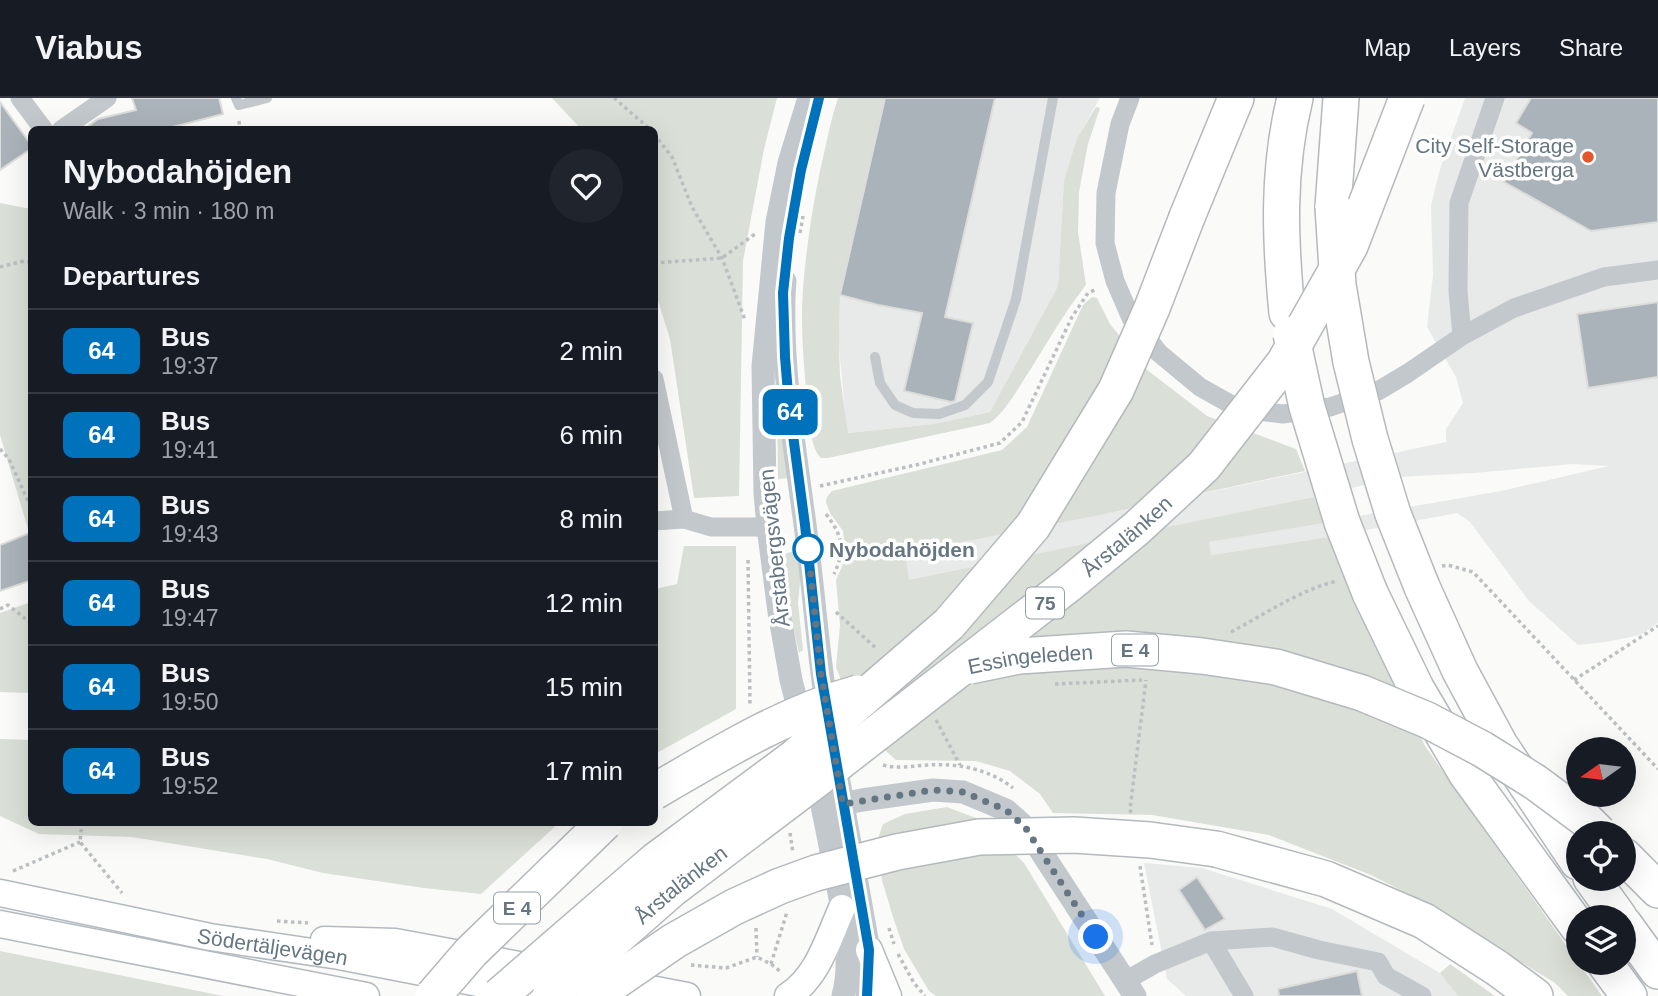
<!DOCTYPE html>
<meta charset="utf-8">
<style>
:root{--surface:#171b24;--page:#20242c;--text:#f1f3f6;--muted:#9ea1a6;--line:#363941}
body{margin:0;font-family:Helvetica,sans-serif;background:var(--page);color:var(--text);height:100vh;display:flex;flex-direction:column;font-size:26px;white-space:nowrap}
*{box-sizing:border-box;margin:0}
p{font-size:23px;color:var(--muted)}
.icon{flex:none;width:38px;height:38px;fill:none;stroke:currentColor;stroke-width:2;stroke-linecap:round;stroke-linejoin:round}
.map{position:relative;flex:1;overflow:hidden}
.details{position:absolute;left:28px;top:28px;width:630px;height:700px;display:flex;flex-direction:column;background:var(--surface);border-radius:10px;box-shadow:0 7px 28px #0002}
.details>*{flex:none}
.badge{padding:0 14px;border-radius:10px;font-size:24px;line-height:46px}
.needle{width:46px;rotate:256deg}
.controls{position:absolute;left:1566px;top:639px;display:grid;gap:14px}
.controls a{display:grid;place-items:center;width:70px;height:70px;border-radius:50%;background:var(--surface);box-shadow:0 7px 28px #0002;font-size:35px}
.you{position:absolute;width:35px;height:35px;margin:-18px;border:5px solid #fff;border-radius:50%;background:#1a73e8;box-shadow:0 0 0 10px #1a73e833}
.map>.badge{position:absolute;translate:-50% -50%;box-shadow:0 0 0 4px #fff}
h2{padding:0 35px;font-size:26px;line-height:63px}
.round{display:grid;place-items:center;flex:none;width:74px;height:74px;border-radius:37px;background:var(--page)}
.summary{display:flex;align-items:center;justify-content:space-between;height:119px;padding:0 35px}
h1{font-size:33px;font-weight:700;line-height:52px}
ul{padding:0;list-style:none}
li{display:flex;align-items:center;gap:21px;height:84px;padding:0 35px;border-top:2px solid var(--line)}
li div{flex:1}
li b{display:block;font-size:26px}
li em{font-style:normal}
li .badge{min-width:77px;font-weight:700;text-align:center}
header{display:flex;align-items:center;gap:42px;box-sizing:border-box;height:98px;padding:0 35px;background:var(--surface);border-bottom:2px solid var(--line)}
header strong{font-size:33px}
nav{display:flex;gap:38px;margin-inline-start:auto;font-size:24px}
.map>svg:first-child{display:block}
.built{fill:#e8e9e9}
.green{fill:#dadfd7}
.building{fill:#aab3b9;stroke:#dcdcda;stroke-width:2}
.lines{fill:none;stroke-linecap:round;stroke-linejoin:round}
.secondary-casing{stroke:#b3babf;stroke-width:29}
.motorway-casing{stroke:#b4b9bd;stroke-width:38}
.path{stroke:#bbbfc2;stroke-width:3.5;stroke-dasharray:3.5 3.5;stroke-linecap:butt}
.service{stroke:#c3c8cc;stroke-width:10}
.minor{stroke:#c3c8cc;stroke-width:19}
.tertiary{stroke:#c3c8cc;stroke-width:23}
.secondary{stroke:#fff;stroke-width:26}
.motorway{stroke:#fff;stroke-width:35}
.motorway-bridge-casing{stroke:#b4b9bd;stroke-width:38;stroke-linecap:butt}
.motorway-bridge{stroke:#fff;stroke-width:35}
.line-casing{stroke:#fff;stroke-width:16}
.line{stroke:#0072bc;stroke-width:10}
.walk{stroke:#657683;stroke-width:7;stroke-dasharray:0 12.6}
.poi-dot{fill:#e4572e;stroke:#fff;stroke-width:2.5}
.stop-dot{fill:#fff;stroke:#0072bc;stroke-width:3.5}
.labels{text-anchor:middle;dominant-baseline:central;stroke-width:7;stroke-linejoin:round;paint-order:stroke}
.shield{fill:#fff;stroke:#939fa8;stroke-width:2}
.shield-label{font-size:19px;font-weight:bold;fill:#657683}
.poi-label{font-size:21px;fill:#657683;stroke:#fff;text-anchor:end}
.street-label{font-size:21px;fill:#657683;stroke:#fff}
.stop-label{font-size:21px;font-weight:bold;fill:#657683;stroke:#fff;text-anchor:start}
</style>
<header>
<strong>Viabus</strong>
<nav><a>Map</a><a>Layers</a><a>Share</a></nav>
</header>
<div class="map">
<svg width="1658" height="898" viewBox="0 0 1658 898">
<rect width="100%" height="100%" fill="#fafaf8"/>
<path class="built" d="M 885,0 L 1100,0 L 1077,40 L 1064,82 L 1058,188 L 990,314 L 934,326 L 847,335 L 839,249 L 840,197 Z
M 1465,0 L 1658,0 L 1658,525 L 1640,537 L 1606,544 L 1578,547 L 1529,503 L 1470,424 L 1457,415 L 1329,439 L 1211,457 L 1209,444 L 1501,393 L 1609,368 L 1572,366 L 1474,375 L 1398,379 L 1314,399 L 909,483 L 904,455 L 1091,419 L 1446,344 L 1446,331 L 1463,305 L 1456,279 L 1427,229 L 1433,177 L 1431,107 L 1440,71 Z
M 1144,765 L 1202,770 L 1332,811 L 1440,875 L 1458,898 L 1186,898 L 1167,881 Z"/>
<path class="green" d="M 552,0 L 777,0 L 764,51 L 743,163 L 739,398 L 694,400 L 670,241 L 655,193 L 654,32 L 581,31 Z
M 838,0 L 885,0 L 840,197 L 839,249 L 840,278 L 848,335 L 934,326 L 990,314 L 1058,188 L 1064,82 L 1077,40 L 1096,9 L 1100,10 L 1088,46 L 1079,94 L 1078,134 L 1086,187 C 1062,217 1044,251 1023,283 C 1013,299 1004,314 990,325 L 828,360 L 821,360 C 810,350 809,319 807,304 C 804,267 800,228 803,191 C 806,151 812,112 820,73 C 826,48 830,24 838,0 Z
M 0,105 L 31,111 L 31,441 L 0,337 Z
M 1092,199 L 1097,200 L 1110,226 L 1146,271 L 1207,318 L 1296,351 L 1305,373 L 1091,419 L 905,455 L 909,482 L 1314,399 L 1323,425 L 1209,444 L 1211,457 L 1329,439 L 1353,496 L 1425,648 L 1602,898 L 1568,898 L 1555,885 L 1416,800 L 1371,777 L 1269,737 L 1152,717 L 1053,715 L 1040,696 L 1010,673 L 976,663 L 896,662 L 860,630 L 836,569 L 840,527 L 836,482 L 844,464 L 845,453 L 843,433 L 830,415 L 826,404 L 827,399 L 832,393 L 1002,352 L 1027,329 L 1083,207 Z
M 777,295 L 790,380 L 778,381 Z
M 684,448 L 736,448 L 736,611 L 655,656 L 655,491 L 677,486 Z
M 799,452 L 801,474 L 798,505 L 803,552 L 799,555 L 792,523 L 783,456 Z
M 31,504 L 31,595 L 0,594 L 0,515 Z
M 0,641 L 31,642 L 32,724 L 559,725 L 481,796 L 424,790 L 323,775 L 267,761 L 132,739 L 39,736 L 0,718 Z
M 947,709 L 981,722 L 1024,765 L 1105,898 L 936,898 L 929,893 L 904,851 L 893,819 L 882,782 L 877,743 L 883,726 L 905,716 Z
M 0,853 L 223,898 L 0,898 Z
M 1450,866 L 1495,898 L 1458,898 L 1440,875 Z"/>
<path class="building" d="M 132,0 L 219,0 L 223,16 L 161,32 L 83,32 L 98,21 L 136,12 Z
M 885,0 L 995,0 L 945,219 L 973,225 L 955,303 L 951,304 L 904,293 L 922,215 L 878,207 L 840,197 Z
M 1531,0 L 1658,0 L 1658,124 L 1591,133 L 1504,84 L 1532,35 L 1516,25 Z
M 0,4 L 32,48 L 32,50 L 0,72 Z
M 1658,204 L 1658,279 L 1588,290 L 1577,216 Z
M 32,434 L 32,482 L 0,493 L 0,447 Z
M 1197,779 L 1225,821 L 1205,832 L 1179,792 Z
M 1357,873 L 1362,898 L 1279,898 L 1278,891 Z"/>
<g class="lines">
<defs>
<g id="secondary">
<path id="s1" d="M 0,795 L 210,839 L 339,858 L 545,898"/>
<path d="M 0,826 L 366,898"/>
<path d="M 324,842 L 395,844 L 546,872"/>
<path d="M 869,852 L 888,898"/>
<path d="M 604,882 L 687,898"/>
<path d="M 788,898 C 818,879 828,841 842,810"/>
</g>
<path id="motorway" d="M 1333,109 L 1341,0
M 1187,119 L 1236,0
M 1287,215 C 1280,142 1277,73 1295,0
M 1422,489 L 1460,573 L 1500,647 L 1578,764
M 1370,495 L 1416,590 L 1466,675 L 1578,829
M 1216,751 L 1326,781 L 1424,823 L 1497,870 L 1535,898
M 1624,758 L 1658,792
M 1591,780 L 1619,819
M 1624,826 L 1658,873
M 1604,864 L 1629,898"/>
</defs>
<use href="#secondary" class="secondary-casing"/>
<use href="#motorway" class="motorway-casing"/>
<path class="path" d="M 614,0 L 651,32
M 239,23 L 240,32
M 654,36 L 672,59 L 692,109 L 722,160 L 745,222
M 800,135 L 803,118
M 654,165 L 722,160 L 755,136
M 0,169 L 24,163 L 32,164
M 0,351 L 9,361 L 32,412
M 820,388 L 920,366 L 1000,345 L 1022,324 L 1072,219 L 1088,195 L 1097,191
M 826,416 C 842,437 846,451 834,476
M 748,462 L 750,608
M 1442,468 L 1448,467 L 1473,474 L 1658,671
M 0,511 L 8,507 L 32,526
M 836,514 L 877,551
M 1231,534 C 1265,516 1300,492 1337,483
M 1574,582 L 1658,528
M 1055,586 L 1142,582
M 936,622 L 960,667
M 883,667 C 897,671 913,668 928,667 C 958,665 989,671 1013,690
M 1131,715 L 1130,711 L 1146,582
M 82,724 L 80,744 L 122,795
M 790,735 L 793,755
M 1140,768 L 1152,847
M 13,773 L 80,744
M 277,823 L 308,825
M 756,830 L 757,859
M 889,830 L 894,846
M 898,856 L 914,885 L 925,898
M 771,866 L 787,814
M 691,867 L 726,870 L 757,859 L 771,866 L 781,874"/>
<path class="service" d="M 236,0 L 239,7 L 267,0
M 875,259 L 880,285 L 895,307 L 913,315 L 939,316 L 965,307 L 988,284 L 1016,201 L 1053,0"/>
<path class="minor" d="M 20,0 L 44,32
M 1130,0 L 1120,26 L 1106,95 L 1105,145 L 1115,183 L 1131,220 L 1159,255 L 1200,289 L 1239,311 L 1283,316 L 1330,309 L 1378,293 L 1408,275 L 1462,238 L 1514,210 L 1604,179 L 1658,172
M 61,32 L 107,0
M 1462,238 L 1458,193 L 1459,105 L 1495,0
M 654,281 L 684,421
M 654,423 L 684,421 L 711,429 L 768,429
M 1211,843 L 1244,898
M 1125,883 L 1155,866 L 1211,843 L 1272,839 L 1319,852 L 1378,864 L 1386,878 L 1422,898"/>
<path class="tertiary" d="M 785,183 C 783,201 784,218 784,236 C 786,295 795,353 803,412 C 813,480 817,550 828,618
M 803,629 L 791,582 L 779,514 L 768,429 L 765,395 L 763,268 L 777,124 L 789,65 L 809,0
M 834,656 L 869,852 L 867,898
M 814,673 C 823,708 829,743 836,779 C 843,818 853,860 843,898
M 828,709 L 862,702 L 933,692 L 963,694 L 1006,712 L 1025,729 L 1135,898"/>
<use href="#secondary" class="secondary"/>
<use href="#motorway" class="motorway"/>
<defs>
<g id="motorway-bridge">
<path d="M 1333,109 L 1338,187 L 1351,264 L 1370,341 L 1393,416 L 1422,489"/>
<path d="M 1291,236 L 1307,309 L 1342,424 L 1370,495"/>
<path id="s2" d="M 970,568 L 1019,558 L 1126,551 L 1202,558 L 1276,569 L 1362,595 L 1427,622 L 1482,651 L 1535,684 L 1585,721 L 1599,735"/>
<path d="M 654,694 C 719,656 785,615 858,595"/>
<path d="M 433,898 L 471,854 L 605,724"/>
<path d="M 499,898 L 656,762 L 795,659 L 949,526 L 1033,428 L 1116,292 L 1152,210 L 1187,119"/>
<path id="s3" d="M 550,898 L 672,791 L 833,669 L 1068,487 L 1137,430 L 1204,368 L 1284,265 L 1350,148 L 1407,0"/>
<path d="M 594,898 L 674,843 L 734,809 L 780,788 L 816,775 L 897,754 L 979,739 L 1074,737 L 1150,742 L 1216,751"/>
</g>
</defs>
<use href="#motorway-bridge" class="motorway-bridge-casing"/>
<use href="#motorway-bridge" class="motorway-bridge"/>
</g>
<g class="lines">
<defs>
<path id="line" d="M 819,0 L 801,72 L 789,140 L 783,195 L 785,259 L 789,307 L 805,427 L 821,576 L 869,852 L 867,898"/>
</defs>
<use href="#line" class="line-casing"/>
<use href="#line" class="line"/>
<path class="walk" d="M 808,451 L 821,576 L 843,706 L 933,692 L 963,694 L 1006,712 L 1025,729 L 1096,839"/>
</g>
<circle class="poi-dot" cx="1588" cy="59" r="7"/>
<circle class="stop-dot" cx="808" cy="451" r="14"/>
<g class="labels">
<g class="shield">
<rect x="1026" y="489.5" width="38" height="31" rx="5"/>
<rect x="1112" y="536.5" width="46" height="31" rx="5"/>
<rect x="494" y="794.5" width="46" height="31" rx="5"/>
</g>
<g class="shield-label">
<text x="1045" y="505">75</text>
<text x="1135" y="552">E 4</text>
<text x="517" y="810">E 4</text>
</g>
<g class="poi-label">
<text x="1574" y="47">City Self-Storage<tspan x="1574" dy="24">Västberga</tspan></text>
</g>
<g class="street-label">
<text stroke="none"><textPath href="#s3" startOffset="738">Årstalänken</textPath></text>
<text transform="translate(774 450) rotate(-96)">Årstabergsvägen</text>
<text stroke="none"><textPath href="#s2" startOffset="61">Essingeleden</textPath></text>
<text stroke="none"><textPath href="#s3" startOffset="172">Årstalänken</textPath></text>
<text stroke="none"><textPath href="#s1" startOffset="278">Södertäljevägen</textPath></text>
</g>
<g class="stop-label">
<text x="829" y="451">Nybodahöjden</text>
</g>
</g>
</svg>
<div class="controls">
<a><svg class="needle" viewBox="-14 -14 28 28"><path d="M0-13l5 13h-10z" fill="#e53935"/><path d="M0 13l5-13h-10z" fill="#9ea1a6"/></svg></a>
<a><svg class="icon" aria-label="locate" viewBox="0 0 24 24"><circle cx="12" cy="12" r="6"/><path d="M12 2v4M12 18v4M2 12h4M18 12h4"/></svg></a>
<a><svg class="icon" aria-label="layers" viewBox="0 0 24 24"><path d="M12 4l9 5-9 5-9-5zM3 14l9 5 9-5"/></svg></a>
</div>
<div class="you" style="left:1096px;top:839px"></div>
<b class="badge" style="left:790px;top:314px;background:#0072bc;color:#fff">64</b>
<section class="details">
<div class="summary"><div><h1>Nybodahöjden</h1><p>Walk · 3 min · 180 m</p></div><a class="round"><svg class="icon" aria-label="heart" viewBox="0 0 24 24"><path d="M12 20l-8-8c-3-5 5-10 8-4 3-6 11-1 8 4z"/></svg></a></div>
<h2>Departures</h2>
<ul>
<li><span class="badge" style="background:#0072bc;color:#fff">64</span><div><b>Bus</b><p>19:37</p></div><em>2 min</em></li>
<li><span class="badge" style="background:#0072bc;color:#fff">64</span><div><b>Bus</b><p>19:41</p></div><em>6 min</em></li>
<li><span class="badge" style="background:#0072bc;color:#fff">64</span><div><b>Bus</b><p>19:43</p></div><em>8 min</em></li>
<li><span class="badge" style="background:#0072bc;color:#fff">64</span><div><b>Bus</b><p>19:47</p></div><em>12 min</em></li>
<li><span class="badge" style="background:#0072bc;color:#fff">64</span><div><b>Bus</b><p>19:50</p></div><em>15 min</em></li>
<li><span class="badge" style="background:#0072bc;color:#fff">64</span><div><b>Bus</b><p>19:52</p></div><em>17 min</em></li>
</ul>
</section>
</div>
